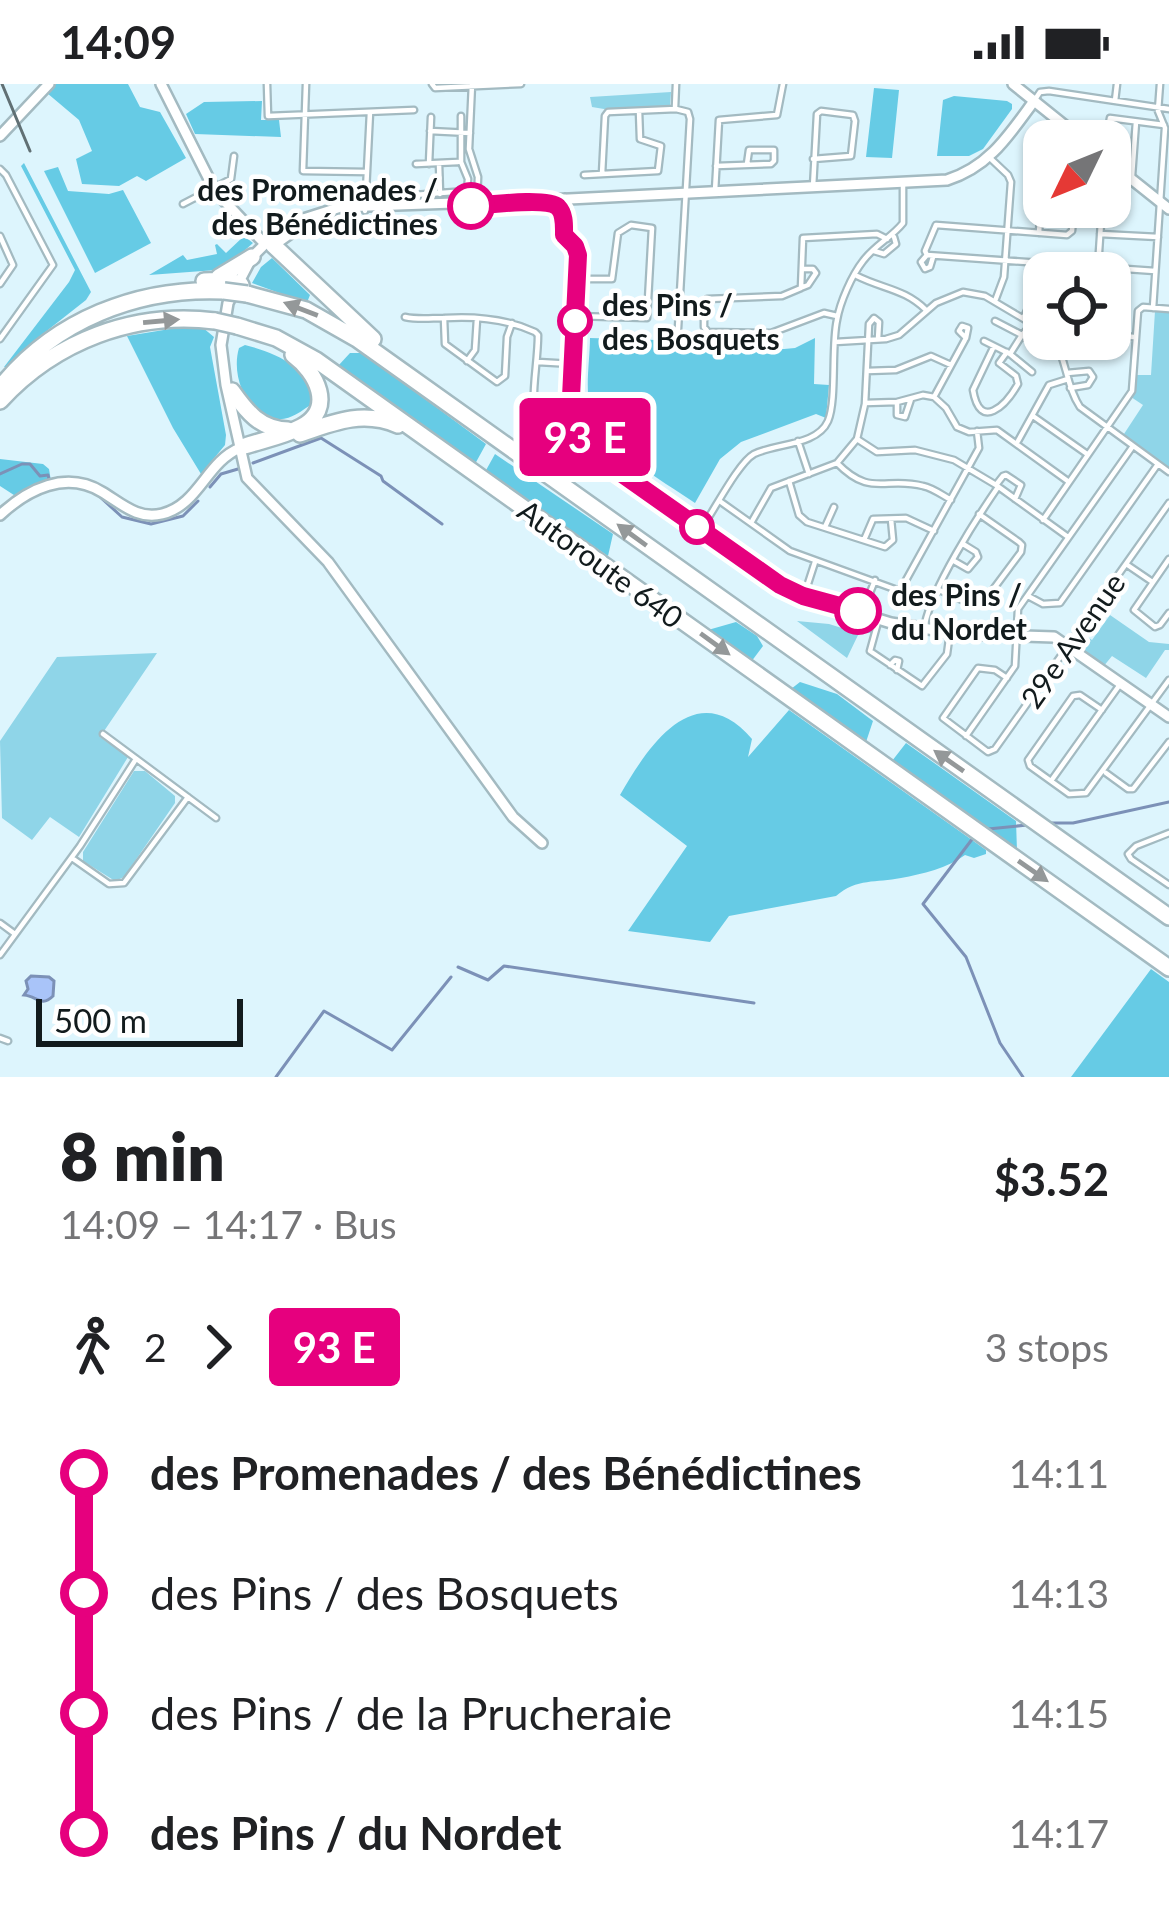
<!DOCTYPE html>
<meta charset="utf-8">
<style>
:root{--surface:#fff;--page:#f2f2f2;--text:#202124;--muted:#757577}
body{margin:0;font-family:Lato,sans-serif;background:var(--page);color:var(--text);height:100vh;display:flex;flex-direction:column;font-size:45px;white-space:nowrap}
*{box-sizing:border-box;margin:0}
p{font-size:39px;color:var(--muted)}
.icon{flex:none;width:66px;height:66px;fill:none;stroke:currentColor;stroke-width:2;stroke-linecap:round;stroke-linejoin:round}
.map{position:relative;height:993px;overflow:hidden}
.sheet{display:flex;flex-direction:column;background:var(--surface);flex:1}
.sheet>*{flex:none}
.badge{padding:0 24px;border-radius:9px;font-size:42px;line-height:78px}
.needle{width:78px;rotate:227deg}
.fabs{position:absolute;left:1023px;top:36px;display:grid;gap:24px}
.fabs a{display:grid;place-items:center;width:108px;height:108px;border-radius:24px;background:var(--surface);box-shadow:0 3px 9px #0004;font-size:60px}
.scale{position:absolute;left:36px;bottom:30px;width:207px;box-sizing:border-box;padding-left:12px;border:6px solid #121b1d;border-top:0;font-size:33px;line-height:42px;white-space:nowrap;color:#121b1d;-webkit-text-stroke:9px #fff;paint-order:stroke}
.map>.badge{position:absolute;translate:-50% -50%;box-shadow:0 0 0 6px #fff}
.legs{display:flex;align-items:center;gap:18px;height:132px;padding:0 60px;font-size:39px}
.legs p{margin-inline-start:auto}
.overview{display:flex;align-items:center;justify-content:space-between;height:204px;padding:0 60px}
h1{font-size:66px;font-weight:800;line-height:90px}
ul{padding:0 60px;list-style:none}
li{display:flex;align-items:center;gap:42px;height:120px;font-size:45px}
li i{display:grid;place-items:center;width:18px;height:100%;margin:0 15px;background:currentColor}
li i::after{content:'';width:30px;height:30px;margin:-15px;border:9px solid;border-radius:50%;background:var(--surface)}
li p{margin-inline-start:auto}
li:first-child i{background:linear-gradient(#0000 50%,currentColor 0)}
li:last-child i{background:linear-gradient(currentColor 50%,#0000 0)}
.status{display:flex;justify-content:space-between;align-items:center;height:84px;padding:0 60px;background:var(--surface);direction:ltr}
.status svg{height:33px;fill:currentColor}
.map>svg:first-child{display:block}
.green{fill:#8fd5e8}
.forest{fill:#66cbe5}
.water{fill:#a9c4f9;stroke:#7c91b7;stroke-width:3}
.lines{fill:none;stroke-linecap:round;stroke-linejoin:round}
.stream{stroke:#7c91b7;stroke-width:3}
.street-casing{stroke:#a3bac1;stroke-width:9}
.secondary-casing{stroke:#a3bac1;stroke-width:14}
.highway-casing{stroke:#a3bac1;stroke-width:20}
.street{stroke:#fff;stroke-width:4.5}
.secondary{stroke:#fff;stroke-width:9}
.highway{stroke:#fff;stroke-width:15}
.tram{stroke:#617074;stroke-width:3}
.highway-bridge-casing{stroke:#a3bac1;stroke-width:20;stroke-linecap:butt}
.highway-bridge{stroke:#fff;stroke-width:15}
.oneway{fill:#949899}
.line-1-casing{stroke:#fff;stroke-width:27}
.line-1{stroke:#e6007e;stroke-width:18}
.stop-1-dot{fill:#fff;stroke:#e6007e;stroke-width:6}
.labels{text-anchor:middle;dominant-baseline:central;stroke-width:9;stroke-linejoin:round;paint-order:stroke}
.stop-label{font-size:30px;font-weight:bold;fill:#121b1d;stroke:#fff;text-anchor:start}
.street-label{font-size:30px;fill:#121b1d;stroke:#fff}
</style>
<div class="status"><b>14:09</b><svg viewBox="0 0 49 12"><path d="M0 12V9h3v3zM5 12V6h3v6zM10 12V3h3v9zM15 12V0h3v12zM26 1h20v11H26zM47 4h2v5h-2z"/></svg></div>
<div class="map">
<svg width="1169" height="993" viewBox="0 0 1169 993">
<rect width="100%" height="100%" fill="#ddf5fd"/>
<path class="green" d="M 671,8 L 670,23 L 604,25 L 592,23 L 590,13 Z
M 1155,227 L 1169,228 L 1169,386 L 1122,353 L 1143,321 L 1131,313 L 1136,291 L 1151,291 Z
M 851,529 L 875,540 L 872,549 L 859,549 L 847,574 L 797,537 L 829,540 L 845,545 Z
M 1110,531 L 1149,558 L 1169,560 L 1169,566 L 1165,566 L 1146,594 L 1112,572 L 1103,583 L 1072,561 L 1080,548 L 1092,556 Z
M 157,569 L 100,653 L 128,673 L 79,753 L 50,733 L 32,756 L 2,734 L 0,657 L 57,573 Z
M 134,687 L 145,687 L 175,712 L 175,719 L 124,793 L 115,797 L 83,777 L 83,768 Z"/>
<path class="forest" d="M 56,0 L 128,0 L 140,23 L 160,28 L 186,74 L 146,97 L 137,92 L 119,102 L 82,100 L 76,75 L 92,67 L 79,36 L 47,9 Z
M 874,4 L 899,6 L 892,74 L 866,73 Z
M 954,12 L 1007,17 L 1012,20 L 1012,25 L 983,65 L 969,72 L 937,72 L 943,16 Z
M 262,17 L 261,36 L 279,36 L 281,53 L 195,50 L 186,30 L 204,18 Z
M 24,79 L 91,208 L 86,216 L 39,253 L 10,283 L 4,283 L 69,198 L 75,186 L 21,82 Z
M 58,83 L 68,107 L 109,110 L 123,106 L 151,159 L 95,189 L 44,87 Z
M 244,152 L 253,159 L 227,182 L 216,186 L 149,191 L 183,171 L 187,176 L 217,170 L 215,161 L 217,160 L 226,169 Z
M 272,174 L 310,211 L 308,216 L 304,218 L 252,199 L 261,183 Z
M 182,243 L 202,243 L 214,253 L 210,263 L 226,351 L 225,361 L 201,390 L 173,344 L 127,252 Z
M 590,254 L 691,257 L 696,265 L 784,265 L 795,264 L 815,254 L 814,300 L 829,301 L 826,334 L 816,330 L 741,358 L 720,375 L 695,419 C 661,395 600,364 590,322 C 585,305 590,274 590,254 Z
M 245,261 C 276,269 311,283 312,320 C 301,327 290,337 276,335 C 245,329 231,291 239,264 Z
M 350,269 L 363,269 L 486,360 L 475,380 L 338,282 Z
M 495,370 L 613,450 L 608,472 L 485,388 Z
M 0,375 L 43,380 L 49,385 L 51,397 L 38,400 L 17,413 L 0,402 Z
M 736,538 L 757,552 L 763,562 L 751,578 L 708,546 Z
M 800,598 L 837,610 L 873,637 L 866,658 L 791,605 Z
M 789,626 L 986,766 L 986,770 L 974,774 L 965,771 C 948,784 922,790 901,794 C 876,799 857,794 836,812 L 729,832 L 710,858 L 628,847 L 687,762 L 620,711 C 648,662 696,590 752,655 L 748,673 Z
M 906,659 L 1016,737 L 1017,767 L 892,677 Z
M 1151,885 L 1169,898 L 1169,993 L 1071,993 Z"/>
<path class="water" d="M 31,892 L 49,893 L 54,897 L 53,912 C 41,924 37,912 24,911 L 28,905 L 26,897 Z"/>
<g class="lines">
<path class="stream" d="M 253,379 L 321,354 L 381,392 L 383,397 L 442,440
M 0,390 L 22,380 L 30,380 L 40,392 L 48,391 L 49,395
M 210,403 L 221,390 L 238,385
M 99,412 L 122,433 L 151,440 L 183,432 L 198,417
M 1052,739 L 1073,739 L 1169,718
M 988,745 L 1027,741
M 973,754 L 923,820 L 966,873 L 1000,959 L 1023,993
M 458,883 L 488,896 L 504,882 L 754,919
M 276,993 L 324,927 L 392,966 L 451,893"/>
<defs>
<path id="street" d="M 267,0 L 268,32 L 414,26
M 306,0 L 303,87 L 367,88
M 432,0 L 435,4 L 521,0
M 472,0 L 469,65 L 478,93 L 477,119
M 1034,17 L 1040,8 L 1049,7 L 1169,25
M 1115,17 L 1117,0
M 675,24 L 676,0
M 676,25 L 688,28 L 690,35 L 677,262
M 430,47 L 470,49
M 1106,57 L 1110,34 L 1164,41
M 990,74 L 1008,91 L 1011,98 L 1004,193 L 995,217
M 416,80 L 458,78
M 429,80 L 431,33
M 439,80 L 440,110
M 716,82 L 771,80 L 774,77 L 774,66 L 749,66 L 747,80
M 0,85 L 6,91 L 53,181 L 0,255
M 602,90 L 605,32 L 608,28 L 676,25
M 584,91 L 658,87 L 661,62 L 640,55 L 639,27
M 1132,92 L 1136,38
M 813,103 L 817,30 L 821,27 L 853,31 L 855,37 L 851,72 L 813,75
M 715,107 L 719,36 L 777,31 L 783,0
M 414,111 L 467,107 L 468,95 L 461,78 L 461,32
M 183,120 L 231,95 L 234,72
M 1074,123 L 1072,147 L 1067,151 L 936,141 L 925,167 L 927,171 L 1155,187
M 365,127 L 370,28
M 1039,149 L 1041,117 L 1044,111
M 1100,150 L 1158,153
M 0,152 L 13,181 L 0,200
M 874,167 L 884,170 L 896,160 L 894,153
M 927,171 L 921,178 L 925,185 L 930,183 L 933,173
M 1098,183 L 1102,123
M 802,185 L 813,185 L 816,189 L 808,201 L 803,203
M 857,192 C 883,205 905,205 926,226
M 1153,224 L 1165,44 L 1158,27 L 1160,0
M 575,232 L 647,234 L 652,144 L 631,141 L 618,149 L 612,195 L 579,195
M 837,232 L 824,229 L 771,249 L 708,248 L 704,243 L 704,219 L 707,215 L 782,212 L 801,204 L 803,154 L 877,150 L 887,155
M 405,233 C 419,236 431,234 445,234 C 477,232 507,235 535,248 L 538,251 C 538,276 532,303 534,327 C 549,343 558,347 577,339
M 1024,233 L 1034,211 L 1044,211
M 444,234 L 445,260 L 497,298 L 505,292 L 507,253 L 512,239
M 995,237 L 1022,251 L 1044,267
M 1110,251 L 1134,253
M 1054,255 C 1067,277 1066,302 1080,323 L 1169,388
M 984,257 L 1010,270 L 1032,288
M 835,258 L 886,255 L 899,251 L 936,219 L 963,208 L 985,212 L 1044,247
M 994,262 L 973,306 C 980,348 1006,321 1018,300 L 1016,292 L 999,279 L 1007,268
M 1010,270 L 1022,251 L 1033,239
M 467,277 L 475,266 L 477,235
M 538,278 L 572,280
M 867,287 L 896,286 L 931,272 L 951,281
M 1067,289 L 1089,287 L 1093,293 L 1088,301 L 1070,304
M 934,313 L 966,254 L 959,247 L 962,242 L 968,244 L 966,254
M 897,318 L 897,331 L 905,333 L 911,315
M 865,319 L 897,318 L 923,311 L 934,313 L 946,324 L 957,343 L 969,348 L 997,346 L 1069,398
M 1033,332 L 1087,370
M 857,355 L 877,368 L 915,366 L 954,376 L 996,401 L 1068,453
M 798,357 L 809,390
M 1018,357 L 1049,301 L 1068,295
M 837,379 C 871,414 885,392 923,402 C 933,404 942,411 951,416
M 789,397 L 799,431 L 807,438 L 885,463 L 893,456 L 891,435
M 996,401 L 1003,392 L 1006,391 L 1021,401 L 1015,415
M 721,418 L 790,467 L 900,507 L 979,364 L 977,347
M 1043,436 L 1132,307 L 1138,227 L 1143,223 L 1169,225
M 751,439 L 771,404 L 837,379 L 857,355 L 865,320 L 869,240 L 874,234 L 879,238 L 878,255
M 825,443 L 834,423
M 701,445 C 714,427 738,379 754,370 C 776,359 817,362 828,337 C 837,316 831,262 837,236 C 840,218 852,191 863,177 C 874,162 892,153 903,139 L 903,99
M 864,456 L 873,435 L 906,434 L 934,447
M 1169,475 L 1134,526 L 1155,543 L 1160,541 L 1169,529
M 954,477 L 968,485 L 978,473 L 976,468 L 963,460
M 1126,480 L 1151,497
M 939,506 L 964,517 L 983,519 L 1021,468 L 1022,461 L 1019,458 L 979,430
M 804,512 L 815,478
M 1028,512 L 1043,520 L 1060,519 L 1158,380
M 862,529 L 875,496
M 878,538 L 870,567 L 922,602 L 947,570 L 950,548
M 925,540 C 932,504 976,435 998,403
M 890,581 L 895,576 L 899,577 L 897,586
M 1007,594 L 995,586 L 978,584 L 943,634 L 988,668 L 995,665 L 1169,419
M 1102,626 L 1080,611 L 1073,612 L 1028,676 L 1030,682 L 1069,710 L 1086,709 L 1169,596
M 103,650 L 216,734
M 966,652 L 1015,582 L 1018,525 L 1133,362
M 1106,689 L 1128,705 L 1133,705 L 1169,658
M 1051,697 L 1121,599
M 1169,749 L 1136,762 L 1128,770 L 1131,775 L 1169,801
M 72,774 L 109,800 L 124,799 L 188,713
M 0,839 L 15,850
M 0,871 L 80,762 L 136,675
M 0,954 L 8,957"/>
<path id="secondary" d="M 161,0 L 215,107 L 265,160
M 1013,0 L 1084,57
M 0,52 L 49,0
M 1110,78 L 1169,125
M 565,115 L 564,150 L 576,163 L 579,171 L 571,313 L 584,352 L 608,380 L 768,494 L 804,512 L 891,539 L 960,550 L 1054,553 L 1169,633
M 274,161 L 298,144 L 321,133
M 0,431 C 28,405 66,386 102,408 C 122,420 138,436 162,430 C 199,421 206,378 240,364
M 542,759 L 513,733 L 328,478 L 247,394 L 226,301 L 221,261 L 228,219 L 252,173 L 270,155 L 297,137 L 341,123 L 569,115 L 947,96 C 989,83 1009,51 1034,17"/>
<path id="highway" d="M 273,161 L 373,255
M 219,193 L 252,173
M 204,197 L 229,196 L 241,201
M 247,210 L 306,226 L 357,255 L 1169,833
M 237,242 L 276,254 L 316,276 L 1169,884
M 0,304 C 54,236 138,203 224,207
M 232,307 C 247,328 260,345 288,346
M 0,317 C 55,257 134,227 215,237
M 300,350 C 334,338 363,326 398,341
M 245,362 C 263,356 284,352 301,343 C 336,325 316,288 293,271"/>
</defs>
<use href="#street" class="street-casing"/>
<use href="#secondary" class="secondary-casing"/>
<use href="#highway" class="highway-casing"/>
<use href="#street" class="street"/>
<use href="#secondary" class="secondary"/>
<use href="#highway" class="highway"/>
<path class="tram" d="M 2,0 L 30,67"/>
<defs>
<path id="highway-bridge" d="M 224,207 L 247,210
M 215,237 L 237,242"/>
</defs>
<use href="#highway-bridge" class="highway-bridge-casing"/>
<use href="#highway-bridge" class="highway-bridge"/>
</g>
<defs><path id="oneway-solid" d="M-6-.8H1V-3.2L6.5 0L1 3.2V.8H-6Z" transform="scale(3)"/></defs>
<g class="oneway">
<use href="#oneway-solid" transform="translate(301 225) rotate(-159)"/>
<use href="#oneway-solid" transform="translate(161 237) rotate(-5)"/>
<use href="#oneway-solid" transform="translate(632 451) rotate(-144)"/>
<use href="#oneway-solid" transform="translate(715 560) rotate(36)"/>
<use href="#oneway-solid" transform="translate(949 677) rotate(-145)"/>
<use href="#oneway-solid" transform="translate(1033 787) rotate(35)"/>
</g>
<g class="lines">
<defs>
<path id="line-1" d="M 471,122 C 487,121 547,113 558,123 C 565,130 564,142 564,151 L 575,162 L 578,171 L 571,313 L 584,352 L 608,380 L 780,501 L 803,512 L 858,527"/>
</defs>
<use href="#line-1" class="line-1-casing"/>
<use href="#line-1" class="line-1"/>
</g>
<g class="stop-1-dot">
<circle cx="471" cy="122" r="21"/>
<circle cx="575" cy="237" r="15"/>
<circle cx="697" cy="443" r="15"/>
<circle cx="858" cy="527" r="21"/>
</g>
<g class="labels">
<g class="stop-label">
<text x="438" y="105" text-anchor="end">des Promenades /<tspan x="438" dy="34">des Bénédictines</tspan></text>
<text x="602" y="220">des Pins /<tspan x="602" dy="34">des Bosquets</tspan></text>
<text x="891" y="510">des Pins /<tspan x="891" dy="34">du Nordet</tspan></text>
</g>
<g class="street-label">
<text transform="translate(601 479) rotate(36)">Autoroute 640</text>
<text transform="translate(1072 556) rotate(-55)">29e Avenue</text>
</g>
</g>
</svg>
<div class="fabs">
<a><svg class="needle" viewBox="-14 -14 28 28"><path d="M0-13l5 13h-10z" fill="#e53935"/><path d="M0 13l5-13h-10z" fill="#757577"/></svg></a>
<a><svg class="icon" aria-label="locate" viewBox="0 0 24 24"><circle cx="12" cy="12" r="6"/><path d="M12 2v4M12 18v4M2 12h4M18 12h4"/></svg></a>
</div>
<div class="scale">500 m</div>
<b class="badge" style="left:585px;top:353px;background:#e6007e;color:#fff">93 E</b>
</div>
<section class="sheet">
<div class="overview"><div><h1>8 min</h1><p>14:09 – 14:17 · Bus</p></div><b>$3.52</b></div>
<div class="legs"><svg class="icon" aria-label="walk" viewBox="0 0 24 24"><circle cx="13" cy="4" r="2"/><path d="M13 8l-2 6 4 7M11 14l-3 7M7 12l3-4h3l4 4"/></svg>2<svg class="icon" aria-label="forward" viewBox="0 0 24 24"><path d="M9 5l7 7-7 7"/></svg><b class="badge" style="background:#e6007e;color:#fff">93 E</b><p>3 stops</p></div>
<ul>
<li><i style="color:#e6007e"></i><b>des Promenades / des Bénédictines</b><p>14:11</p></li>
<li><i style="color:#e6007e"></i><span>des Pins / des Bosquets</span><p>14:13</p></li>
<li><i style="color:#e6007e"></i><span>des Pins / de la Prucheraie</span><p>14:15</p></li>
<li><i style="color:#e6007e"></i><b>des Pins / du Nordet</b><p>14:17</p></li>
</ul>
</section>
